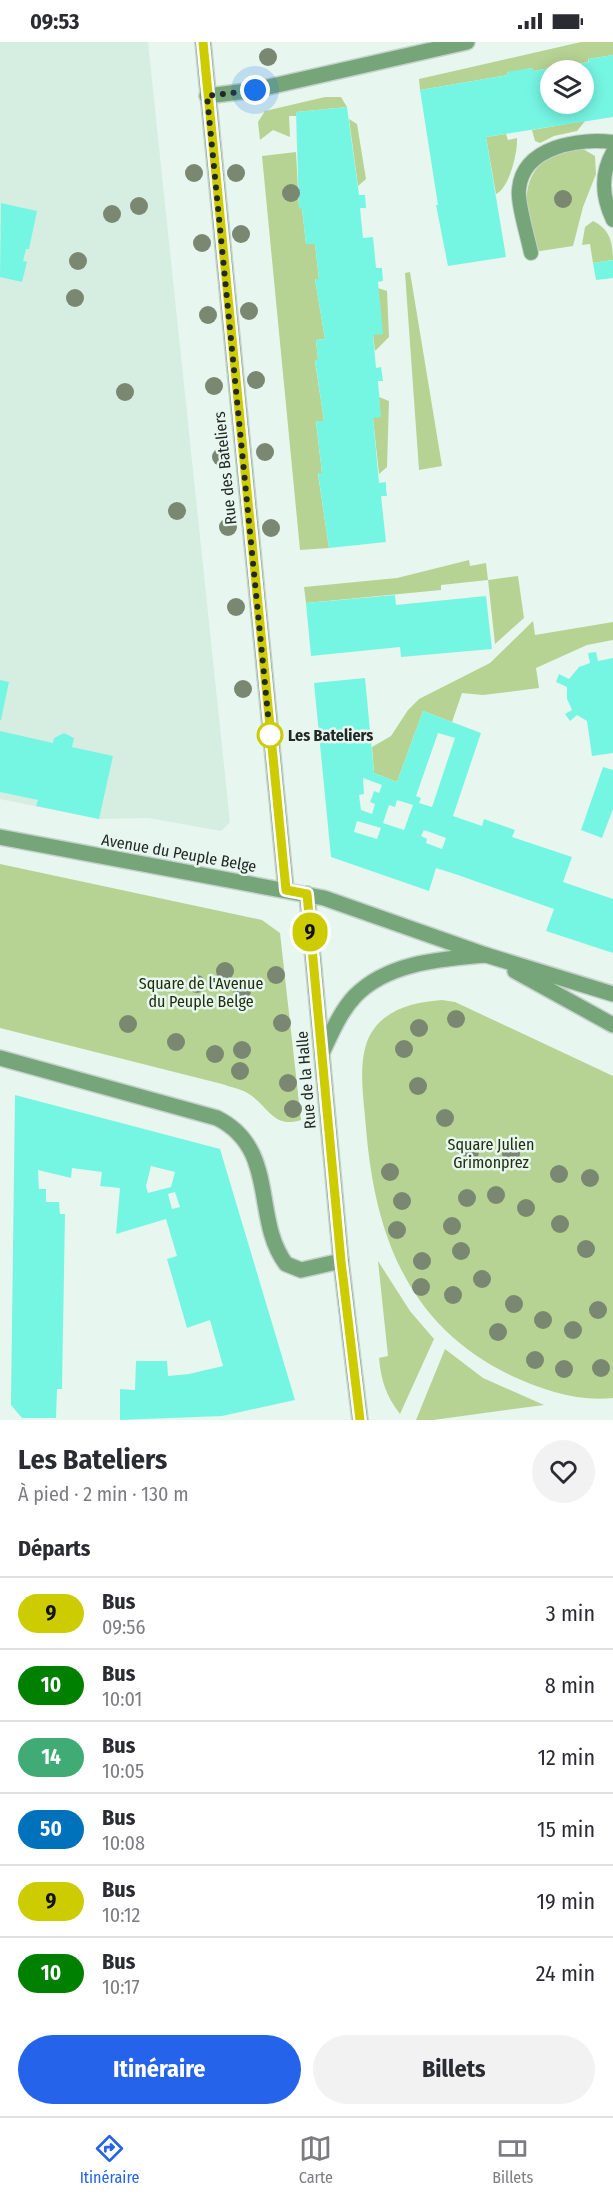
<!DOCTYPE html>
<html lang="fr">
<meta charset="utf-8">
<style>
:root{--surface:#fff;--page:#f2f2f3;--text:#2b2b33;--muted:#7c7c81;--line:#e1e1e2;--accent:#2563eb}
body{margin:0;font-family:"Fira Sans Condensed",sans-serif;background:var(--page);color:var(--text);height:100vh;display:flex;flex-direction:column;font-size:22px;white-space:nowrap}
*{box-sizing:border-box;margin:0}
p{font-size:20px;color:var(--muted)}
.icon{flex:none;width:33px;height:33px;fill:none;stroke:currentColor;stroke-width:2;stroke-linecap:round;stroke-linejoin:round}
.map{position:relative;height:1378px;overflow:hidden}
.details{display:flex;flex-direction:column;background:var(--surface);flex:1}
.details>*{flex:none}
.badge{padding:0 12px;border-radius:20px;font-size:21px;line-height:39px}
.controls{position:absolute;left:540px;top:18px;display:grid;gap:12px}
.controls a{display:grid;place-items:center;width:54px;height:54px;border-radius:50%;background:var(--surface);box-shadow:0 3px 15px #0003;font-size:30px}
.you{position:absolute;width:30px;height:30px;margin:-15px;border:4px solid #fff;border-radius:50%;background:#1a73e8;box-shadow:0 0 0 9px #1a73e833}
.map>.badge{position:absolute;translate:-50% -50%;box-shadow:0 0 0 3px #fff}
h2{padding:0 18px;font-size:22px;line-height:54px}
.round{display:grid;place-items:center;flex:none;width:63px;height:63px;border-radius:32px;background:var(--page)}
.summary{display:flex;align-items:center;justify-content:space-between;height:102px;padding:0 18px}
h1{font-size:28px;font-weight:700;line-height:45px}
.action{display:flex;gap:12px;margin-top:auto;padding:12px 18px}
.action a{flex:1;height:69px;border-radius:36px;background:var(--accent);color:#fff;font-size:24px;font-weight:700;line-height:69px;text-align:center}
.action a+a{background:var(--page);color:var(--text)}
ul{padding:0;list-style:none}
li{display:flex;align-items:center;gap:18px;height:72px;padding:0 18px;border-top:2px solid var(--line)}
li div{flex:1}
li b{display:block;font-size:22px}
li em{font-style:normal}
li .badge{min-width:66px;font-weight:700;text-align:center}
.status{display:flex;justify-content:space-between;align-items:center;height:42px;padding:0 30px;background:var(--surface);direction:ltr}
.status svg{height:16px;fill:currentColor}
.menu{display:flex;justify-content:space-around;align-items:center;height:84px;border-top:2px solid var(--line);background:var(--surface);font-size:16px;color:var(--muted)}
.menu a{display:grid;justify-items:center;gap:3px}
.menu .current{color:var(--accent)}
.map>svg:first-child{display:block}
.built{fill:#d6eee2}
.green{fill:#b6d393}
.building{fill:#75f6e3;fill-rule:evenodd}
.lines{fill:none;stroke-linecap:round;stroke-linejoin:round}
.service-casing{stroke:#c4d2cb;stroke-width:16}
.pedestrian-casing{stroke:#c4d2cb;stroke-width:18}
.minor-casing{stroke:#c4d2cb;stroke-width:18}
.tertiary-casing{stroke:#c4d2cb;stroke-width:18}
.service{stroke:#77a57a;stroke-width:14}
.pedestrian{stroke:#77a57a;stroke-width:15}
.minor{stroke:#77a57a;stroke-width:15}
.tertiary{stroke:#77a57a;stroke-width:15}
.tree{fill:#7a8872}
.line-casing{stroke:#fff;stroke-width:14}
.line{stroke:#cc0;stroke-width:9}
.walk{stroke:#222825;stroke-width:6;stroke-dasharray:0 10.8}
.stop-dot{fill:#fff;stroke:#cc0;stroke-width:3}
.labels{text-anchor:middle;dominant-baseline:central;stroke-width:5;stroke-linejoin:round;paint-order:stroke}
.street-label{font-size:16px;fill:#222825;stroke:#e7f7ef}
.stop-label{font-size:16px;font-weight:bold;fill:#222825;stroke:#e7f7ef;text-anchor:start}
.park-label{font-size:16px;fill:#202e0b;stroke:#e7f7ef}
</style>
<div class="status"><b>09:53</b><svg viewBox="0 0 49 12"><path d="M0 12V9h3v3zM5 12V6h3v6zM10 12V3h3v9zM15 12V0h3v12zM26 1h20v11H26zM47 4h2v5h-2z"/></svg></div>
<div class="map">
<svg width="613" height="1378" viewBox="0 0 613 1378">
<rect width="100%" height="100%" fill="#e7f7ef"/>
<path class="built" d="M 0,0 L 148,0 L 230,780 L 221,789 L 148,776 L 99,777 L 0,757 Z"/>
<path class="green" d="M 581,0 L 613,0 L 613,13 L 588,17 L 588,20 L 533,29 L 532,26 L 507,31 L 508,33 L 420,48 L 419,37 Z
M 325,55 L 341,55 L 347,65 L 296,70 L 296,74 L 289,74 L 290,95 L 273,88 L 260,98 L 258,80 L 265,69 Z
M 349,77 L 357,82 L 366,137 L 358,144 Z
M 585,79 L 577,89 L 554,94 L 540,101 L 535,99 L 532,88 Z
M 506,92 L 508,98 L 517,96 C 518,110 509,147 496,152 L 486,95 Z
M 583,107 L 595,114 L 596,132 L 583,165 L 573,204 L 534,210 C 528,178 515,136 550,115 C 559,110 573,109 583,107 Z
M 296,110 L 299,166 L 302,166 L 306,202 L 315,202 L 319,237 L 315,237 L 325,297 L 316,298 L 318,318 L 315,319 L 324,379 L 316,380 L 322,431 L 318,432 L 329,506 L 300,508 L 262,114 Z
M 593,179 C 610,187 613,201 613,218 L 593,221 L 590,202 L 582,203 L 585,185 Z
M 410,230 L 442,424 L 419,428 L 405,231 Z
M 378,246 L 387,249 L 389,295 L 375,309 L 373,293 Z
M 379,355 L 389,359 L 387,425 L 379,432 L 373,376 Z
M 469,518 L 470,524 L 486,521 L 488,538 L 518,534 L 524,576 L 495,602 L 488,538 L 441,543 L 441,548 L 306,561 L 304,545 L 397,536 Z
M 533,579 L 535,593 L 613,580 L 613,598 L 587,603 L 536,626 L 539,646 L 483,653 L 462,651 L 452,680 L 423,669 L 397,740 L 374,731 L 372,705 L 391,694 L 408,668 L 419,657 L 490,621 Z
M 0,822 L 262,878 L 280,891 L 301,1078 C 274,1087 269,1065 249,1052 C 242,1047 230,1045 222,1042 L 0,986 Z
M 442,958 L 455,960 L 613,1034 L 613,1356 C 578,1360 543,1348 512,1334 C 408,1284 375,1194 366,1086 C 364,1058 357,1021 369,995 C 383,967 414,960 442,958 Z
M 378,1219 L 410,1269 L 434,1297 L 400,1372 C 386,1354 381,1338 379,1316 L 388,1314 Z
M 445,1307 L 483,1336 L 544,1363 L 433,1378 L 416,1378 Z"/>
<path class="building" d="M 613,13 L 613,75 L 486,95 L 506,215 L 448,224 L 436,163 L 438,163 L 420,48 L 508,33 L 507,30 L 532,26 L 533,29 L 589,20 L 588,17 ZM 550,28 L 584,28 L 584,62 L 550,62 Z
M 347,65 L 359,153 L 365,153 L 366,166 L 360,166 L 363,196 L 373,195 L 376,226 L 382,226 L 383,239 L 378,240 L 383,292 L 373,293 L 376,326 L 381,325 L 383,339 L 378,339 L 381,375 L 373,376 L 379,441 L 386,440 L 386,447 L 387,454 L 381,454 L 386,500 L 329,506 L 318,431 L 322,431 L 316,379 L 324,379 L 315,318 L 318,318 L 316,298 L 325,297 L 315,237 L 319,237 L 315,202 L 306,202 L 302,166 L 299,167 L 296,70 Z
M 1,161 L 37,169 L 29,207 L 26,207 L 23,219 L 27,220 L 22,240 L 0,235 Z
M 613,218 L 613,236 L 596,238 L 593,221 Z
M 395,553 L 396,563 L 486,554 L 492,607 L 401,615 L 400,605 L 311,614 L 306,561 Z
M 596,610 L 598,619 L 613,616 L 613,711 L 592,714 L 587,679 L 577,673 L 570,679 L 565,672 L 572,668 L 567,657 L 567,645 L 556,640 L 559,632 L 569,637 L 579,625 L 590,621 L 588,611 Z
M 365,636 L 374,731 L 397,740 L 423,669 L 481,691 L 453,774 L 482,784 L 484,777 L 515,788 L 512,795 L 572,815 L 563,840 L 613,857 L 613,911 L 546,889 L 554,867 L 458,833 L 436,826 L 429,849 L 331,815 L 314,641 ZM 438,691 L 455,696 L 432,765 L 419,761 L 421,756 L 416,754 ZM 363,736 L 382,743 L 379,751 L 374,749 L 372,755 L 370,760 L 375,762 L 372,772 L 361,768 L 359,753 L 364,752 ZM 397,758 L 413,763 L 404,788 L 383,781 L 389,763 L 395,765 ZM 357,779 L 381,786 L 377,797 L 354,790 ZM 424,788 L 446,796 L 442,807 L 426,801 L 427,797 L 421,794 Z
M 0,638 L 9,640 L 1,678 L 0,678 Z
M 0,689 L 53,701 L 54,696 L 64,691 L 74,696 L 72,705 L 113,714 L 99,777 L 36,764 L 38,758 L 0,750 Z
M 603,725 L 613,728 L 613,767 L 602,796 L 581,788 Z
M 15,1053 L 220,1107 L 295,1358 L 222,1374 L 120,1378 L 120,1347 L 135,1348 L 136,1319 L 167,1319 L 168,1334 L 189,1332 L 223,1324 L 210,1278 L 187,1286 L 167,1217 L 177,1214 L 166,1177 L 116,1192 L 120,1146 L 100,1144 L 102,1130 L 72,1126 L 71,1136 L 38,1128 L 39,1147 L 46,1147 L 46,1160 L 59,1160 L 60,1172 L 65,1172 L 62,1347 L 57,1347 L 56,1376 L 22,1376 L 11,1363 L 11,1358 ZM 151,1124 L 175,1130 L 171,1145 L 148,1151 L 146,1144 ZM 175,1150 L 180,1165 L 172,1167 L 168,1152 Z"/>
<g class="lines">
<defs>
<path id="service" d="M 613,110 C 600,133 602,155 613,178
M 531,211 C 528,196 517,160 519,147 C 523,104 580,96 613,100"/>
<path id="pedestrian" d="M 322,1011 C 331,992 340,970 355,954 C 388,920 442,917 486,913"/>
<path id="minor" d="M 207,54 L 255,48 L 467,0
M 0,1016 L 217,1076 C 279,1107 252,1177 286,1222 L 301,1228 L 341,1219"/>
<path id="tertiary" d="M 203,0 L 286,848
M 0,795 L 324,856 L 486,913 L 613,952
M 307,852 L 341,1219 L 360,1378
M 515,929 L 613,983"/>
</defs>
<use href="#service" class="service-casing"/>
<use href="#pedestrian" class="pedestrian-casing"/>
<use href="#minor" class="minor-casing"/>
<use href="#tertiary" class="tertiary-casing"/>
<use href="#service" class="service"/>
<use href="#pedestrian" class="pedestrian"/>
<use href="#minor" class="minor"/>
<use href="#tertiary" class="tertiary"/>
</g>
<g class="tree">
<circle cx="268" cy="15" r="9"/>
<circle cx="194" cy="131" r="9"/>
<circle cx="236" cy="131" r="9"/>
<circle cx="291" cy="151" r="9"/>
<circle cx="563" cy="157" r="9"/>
<circle cx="139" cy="164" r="9"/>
<circle cx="112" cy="172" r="9"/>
<circle cx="241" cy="192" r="9"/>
<circle cx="202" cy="201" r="9"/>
<circle cx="78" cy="219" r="9"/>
<circle cx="75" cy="256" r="9"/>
<circle cx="249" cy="269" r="9"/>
<circle cx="208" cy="273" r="9"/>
<circle cx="256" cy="338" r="9"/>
<circle cx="214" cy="344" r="9"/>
<circle cx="125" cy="350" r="9"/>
<circle cx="265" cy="410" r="9"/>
<circle cx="221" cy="415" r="9"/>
<circle cx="177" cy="469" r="9"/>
<circle cx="228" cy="485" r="9"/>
<circle cx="271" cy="486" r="9"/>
<circle cx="236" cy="565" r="9"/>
<circle cx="243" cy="647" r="9"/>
<circle cx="225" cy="929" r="9"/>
<circle cx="276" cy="933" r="9"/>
<circle cx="197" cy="942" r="9"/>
<circle cx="242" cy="949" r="9"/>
<circle cx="456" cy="977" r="9"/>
<circle cx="282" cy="981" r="9"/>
<circle cx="128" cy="982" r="9"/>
<circle cx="419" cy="986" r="9"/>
<circle cx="176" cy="1000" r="9"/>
<circle cx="404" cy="1007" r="9"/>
<circle cx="242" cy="1008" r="9"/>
<circle cx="215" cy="1012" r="9"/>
<circle cx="240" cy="1029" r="9"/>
<circle cx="288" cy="1041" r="9"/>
<circle cx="418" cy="1044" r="9"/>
<circle cx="293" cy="1067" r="9"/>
<circle cx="445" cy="1076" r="9"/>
<circle cx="470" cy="1110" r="9"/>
<circle cx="511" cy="1112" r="9"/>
<circle cx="390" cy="1130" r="9"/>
<circle cx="559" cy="1132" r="9"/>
<circle cx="590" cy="1136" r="9"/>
<circle cx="496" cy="1153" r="9"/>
<circle cx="467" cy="1156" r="9"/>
<circle cx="402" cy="1159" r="9"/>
<circle cx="526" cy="1166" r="9"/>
<circle cx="560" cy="1182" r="9"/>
<circle cx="452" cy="1184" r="9"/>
<circle cx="397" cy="1188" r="9"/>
<circle cx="586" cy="1207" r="9"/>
<circle cx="461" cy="1209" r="9"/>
<circle cx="422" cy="1219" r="9"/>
<circle cx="482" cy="1237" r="9"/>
<circle cx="421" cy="1245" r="9"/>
<circle cx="453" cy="1253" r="9"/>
<circle cx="514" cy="1262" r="9"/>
<circle cx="598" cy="1268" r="9"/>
<circle cx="543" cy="1278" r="9"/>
<circle cx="573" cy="1288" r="9"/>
<circle cx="498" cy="1290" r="9"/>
<circle cx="535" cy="1318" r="9"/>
<circle cx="601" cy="1326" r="9"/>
<circle cx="564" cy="1327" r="9"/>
</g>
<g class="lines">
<defs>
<path id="line" d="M 203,0 L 286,848 L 307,852 L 341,1219 L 360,1378"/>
</defs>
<use href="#line" class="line-casing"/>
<use href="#line" class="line"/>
<path class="walk" d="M 255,48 L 207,54 L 270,693"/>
</g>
<circle class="stop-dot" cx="270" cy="693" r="12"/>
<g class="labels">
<g class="street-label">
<text transform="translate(225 426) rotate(-96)">Rue des Bateliers</text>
<text transform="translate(179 811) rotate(10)">Avenue du Peuple Belge</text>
<text transform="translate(306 1038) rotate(-95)">Rue de la Halle</text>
</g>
<g class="stop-label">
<text x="288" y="693">Les Bateliers</text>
</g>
<g class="park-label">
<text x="201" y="941">Square de l'Avenue<tspan x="201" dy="18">du Peuple Belge</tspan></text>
<text x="491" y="1102">Square Julien<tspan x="491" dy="18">Grimonprez</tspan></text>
</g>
</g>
</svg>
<div class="controls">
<a><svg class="icon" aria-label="layers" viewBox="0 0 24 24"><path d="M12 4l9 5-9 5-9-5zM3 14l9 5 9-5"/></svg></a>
</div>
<div class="you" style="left:255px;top:48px"></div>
<b class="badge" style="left:310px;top:890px;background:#cc0;color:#111">9</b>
</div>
<section class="details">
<div class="summary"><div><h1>Les Bateliers</h1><p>À pied · 2 min · 130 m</p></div><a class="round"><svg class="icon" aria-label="heart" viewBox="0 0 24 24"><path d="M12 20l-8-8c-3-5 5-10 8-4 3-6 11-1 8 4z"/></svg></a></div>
<h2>Départs</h2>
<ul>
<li><span class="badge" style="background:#cc0;color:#111">9</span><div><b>Bus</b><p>09:56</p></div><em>3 min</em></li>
<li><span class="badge" style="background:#008001;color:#fff">10</span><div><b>Bus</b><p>10:01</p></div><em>8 min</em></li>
<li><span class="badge" style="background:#40ab75;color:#fff">14</span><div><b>Bus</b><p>10:05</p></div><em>12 min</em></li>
<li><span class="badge" style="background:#0072bc;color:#fff">50</span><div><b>Bus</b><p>10:08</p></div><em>15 min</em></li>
<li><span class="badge" style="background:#cc0;color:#111">9</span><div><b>Bus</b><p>10:12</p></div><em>19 min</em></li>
<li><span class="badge" style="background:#008001;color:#fff">10</span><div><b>Bus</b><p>10:17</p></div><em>24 min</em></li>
</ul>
<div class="action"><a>Itinéraire</a><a>Billets</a></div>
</section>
<nav class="menu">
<a class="current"><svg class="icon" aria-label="directions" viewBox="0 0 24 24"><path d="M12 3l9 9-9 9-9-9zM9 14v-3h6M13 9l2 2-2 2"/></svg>Itinéraire</a>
<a><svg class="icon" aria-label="map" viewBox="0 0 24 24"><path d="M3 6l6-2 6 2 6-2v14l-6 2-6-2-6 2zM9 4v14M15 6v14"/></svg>Carte</a>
<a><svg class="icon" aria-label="tickets" viewBox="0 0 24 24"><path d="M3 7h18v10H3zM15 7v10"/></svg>Billets</a>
</nav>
